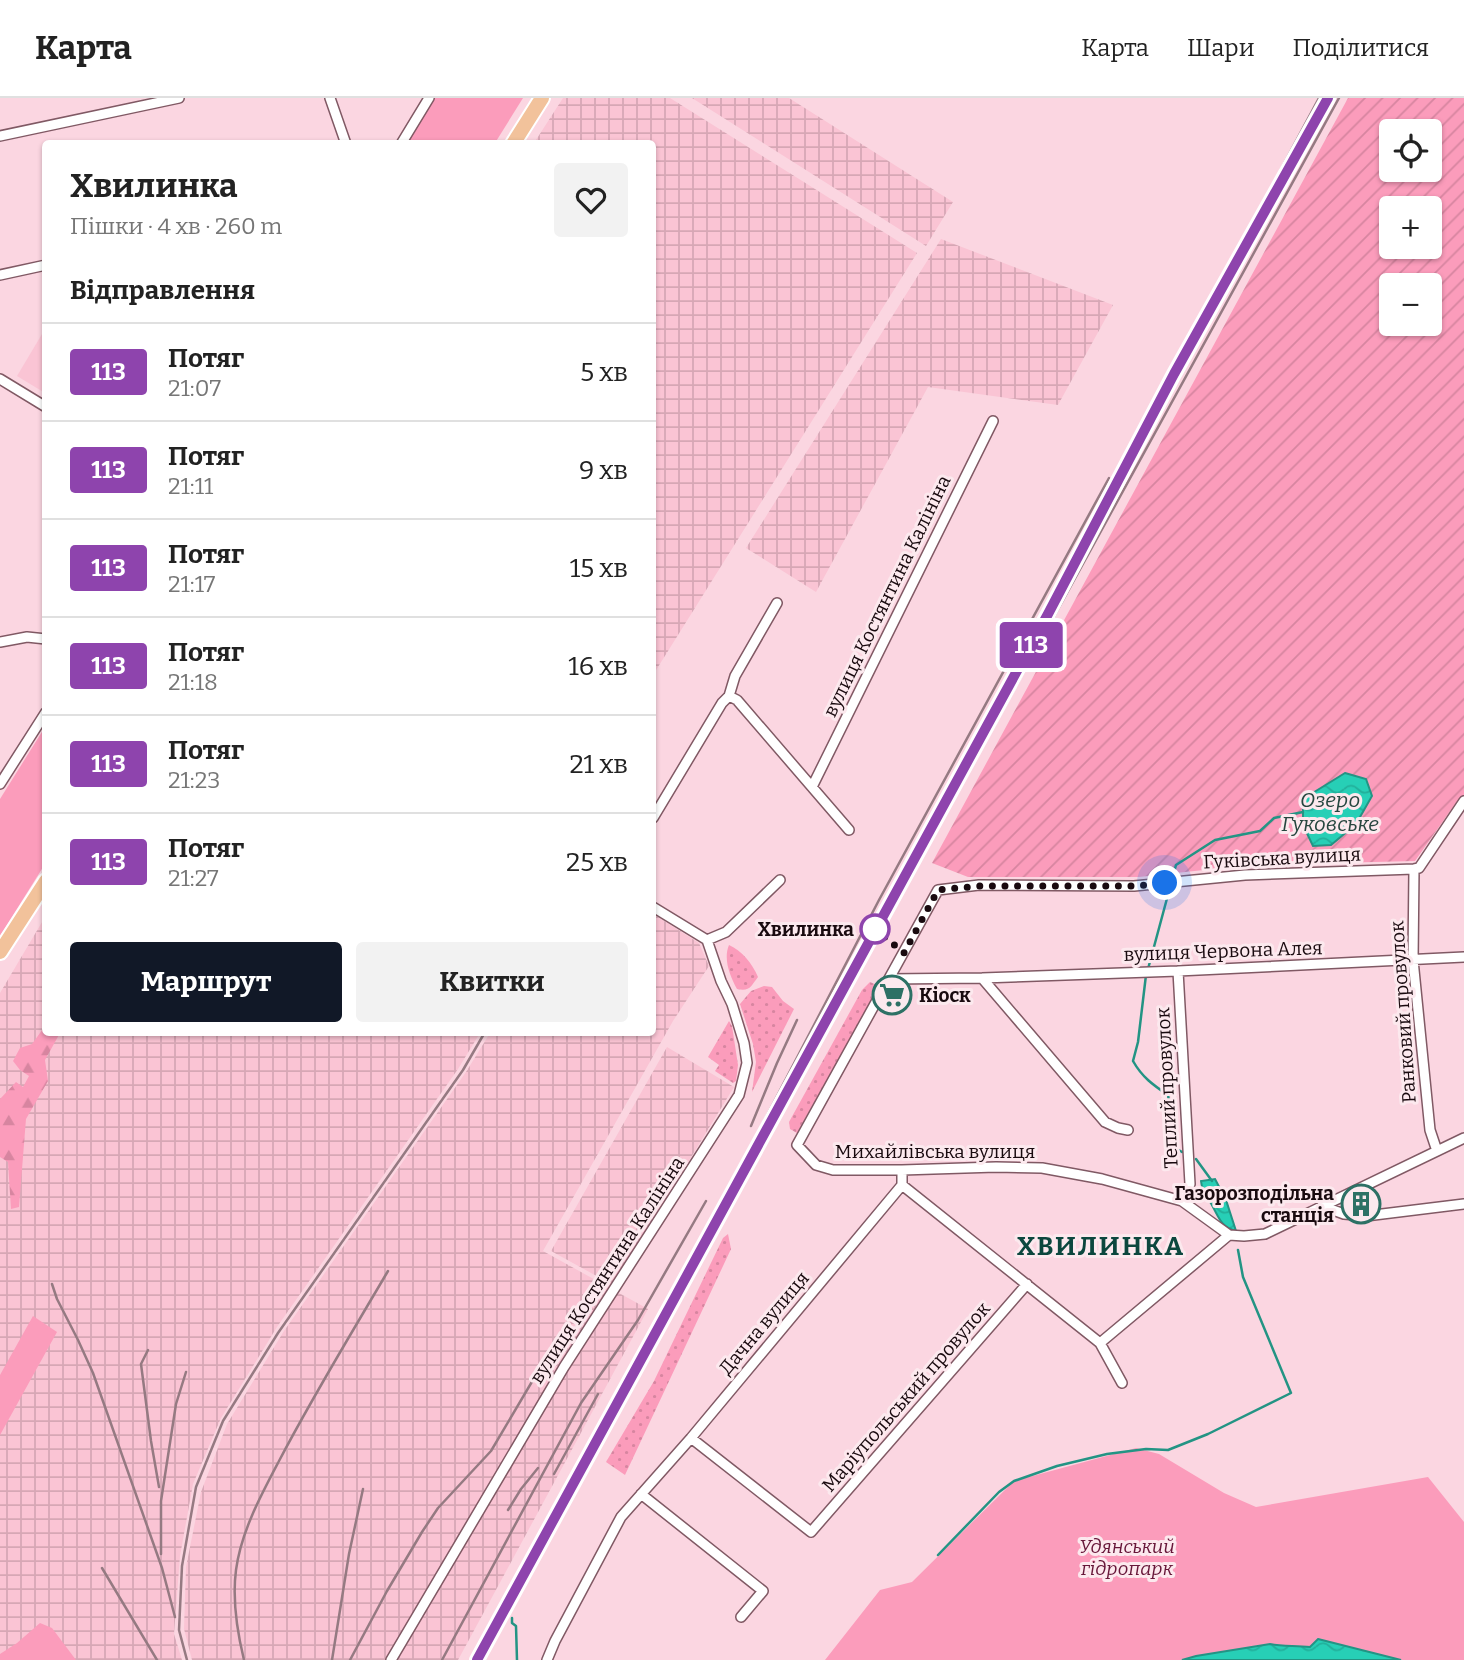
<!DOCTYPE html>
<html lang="uk">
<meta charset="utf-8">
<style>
:root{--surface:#fff;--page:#f2f2f2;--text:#222;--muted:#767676;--line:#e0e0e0;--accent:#111827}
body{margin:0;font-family:Bitter,serif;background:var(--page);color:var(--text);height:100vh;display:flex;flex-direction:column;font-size:26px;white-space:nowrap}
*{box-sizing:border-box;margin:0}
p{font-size:23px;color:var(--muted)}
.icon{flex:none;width:38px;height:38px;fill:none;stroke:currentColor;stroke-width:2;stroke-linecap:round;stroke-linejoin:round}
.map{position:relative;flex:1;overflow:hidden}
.side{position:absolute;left:42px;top:42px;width:614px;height:896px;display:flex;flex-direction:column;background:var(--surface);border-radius:7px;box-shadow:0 2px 5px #0004}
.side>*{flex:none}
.badge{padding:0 14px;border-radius:5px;font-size:24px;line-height:46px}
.tools{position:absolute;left:1379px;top:21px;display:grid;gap:14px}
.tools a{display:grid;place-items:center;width:63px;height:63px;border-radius:7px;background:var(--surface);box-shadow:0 2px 5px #0004;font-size:35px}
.you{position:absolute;width:35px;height:35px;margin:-18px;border:5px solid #fff;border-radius:50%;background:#1a73e8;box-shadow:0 0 0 10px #1a73e833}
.map>.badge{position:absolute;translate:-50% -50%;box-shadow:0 0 0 4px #fff}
h2{padding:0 28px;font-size:26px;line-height:63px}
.round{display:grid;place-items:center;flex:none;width:74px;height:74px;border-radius:7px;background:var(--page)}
.overview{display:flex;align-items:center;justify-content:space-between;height:119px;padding:0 28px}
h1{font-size:33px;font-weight:700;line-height:52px}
.button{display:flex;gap:14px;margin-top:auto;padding:14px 28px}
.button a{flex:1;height:80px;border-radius:7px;background:var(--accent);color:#fff;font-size:28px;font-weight:700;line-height:80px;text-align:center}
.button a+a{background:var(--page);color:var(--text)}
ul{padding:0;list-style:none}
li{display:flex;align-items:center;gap:21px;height:98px;padding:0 28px;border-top:2px solid var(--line)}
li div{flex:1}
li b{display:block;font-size:26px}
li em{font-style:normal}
li .badge{min-width:77px;font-weight:700;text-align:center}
header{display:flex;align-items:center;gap:42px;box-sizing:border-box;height:98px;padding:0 35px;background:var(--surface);border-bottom:2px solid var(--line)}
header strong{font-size:33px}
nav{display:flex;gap:38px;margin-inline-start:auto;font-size:24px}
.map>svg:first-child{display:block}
.built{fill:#fac4d4}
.industrial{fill:url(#industrial-grid)}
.grass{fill:url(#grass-dots)}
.forest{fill:url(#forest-firs)}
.park{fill:#fb9cbb}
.garden{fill:url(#garden-furrows);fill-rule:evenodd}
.water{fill:url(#water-waves);stroke:#239484;stroke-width:2}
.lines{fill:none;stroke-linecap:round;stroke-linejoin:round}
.stream{stroke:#239484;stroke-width:2.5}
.minor-casing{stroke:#805964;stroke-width:12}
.primary-casing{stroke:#fff;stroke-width:18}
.minor{stroke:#fff;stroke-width:9}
.primary{stroke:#f2c29b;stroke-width:14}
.rail{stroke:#957a82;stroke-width:2.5}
.line-casing{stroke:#fff;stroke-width:16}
.line{stroke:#8e44ad;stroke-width:10}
.walk{stroke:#190a0f;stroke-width:7;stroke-dasharray:0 12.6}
.stop-dot{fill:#fff;stroke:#8e44ad;stroke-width:3.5}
.labels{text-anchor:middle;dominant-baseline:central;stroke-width:6;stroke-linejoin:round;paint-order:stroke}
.street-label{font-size:19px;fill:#190a0f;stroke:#fce9ee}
.stop-label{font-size:19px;font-weight:bold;fill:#190a0f;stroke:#fce9ee;text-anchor:end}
.poi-label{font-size:19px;font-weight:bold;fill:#190a0f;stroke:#fce9ee;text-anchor:start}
.park-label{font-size:19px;font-style:italic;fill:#671639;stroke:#fce9ee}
.water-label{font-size:21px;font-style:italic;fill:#26463f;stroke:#fce9ee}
.district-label{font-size:26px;font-weight:bold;letter-spacing:2px;fill:#0c473e;stroke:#fce9ee}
</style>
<header>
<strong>Карта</strong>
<nav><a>Карта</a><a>Шари</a><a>Поділитися</a></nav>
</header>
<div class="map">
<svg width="1464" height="1562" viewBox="0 0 1464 1562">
<defs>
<pattern id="industrial-grid" width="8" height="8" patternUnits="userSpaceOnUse" patternTransform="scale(1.75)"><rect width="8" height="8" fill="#fac4d4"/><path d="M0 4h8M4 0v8" fill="none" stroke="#d6a7b5"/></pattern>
<pattern id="grass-dots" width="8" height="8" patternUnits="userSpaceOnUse" patternTransform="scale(1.75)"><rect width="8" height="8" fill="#fb9cbb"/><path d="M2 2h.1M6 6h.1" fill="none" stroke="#d785a0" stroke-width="1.8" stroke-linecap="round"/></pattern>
<pattern id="forest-firs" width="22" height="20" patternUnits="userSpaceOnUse" patternTransform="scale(1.75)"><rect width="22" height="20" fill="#fb9cbb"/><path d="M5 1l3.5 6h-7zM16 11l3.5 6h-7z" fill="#d785a0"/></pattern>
<pattern id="garden-furrows" width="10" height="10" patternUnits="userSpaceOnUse" patternTransform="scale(1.75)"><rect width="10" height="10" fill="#fb9cbb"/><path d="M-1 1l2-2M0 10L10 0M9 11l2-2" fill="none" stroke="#d785a0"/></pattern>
<pattern id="water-waves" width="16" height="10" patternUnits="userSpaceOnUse" patternTransform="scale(1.75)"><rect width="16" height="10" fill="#27cfb6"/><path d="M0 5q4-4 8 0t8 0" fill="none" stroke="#22b09b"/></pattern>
</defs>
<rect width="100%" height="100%" fill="#fbd6e1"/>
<path class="built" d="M 45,231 L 45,295 L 17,278 Z"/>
<path class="industrial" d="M 563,0 L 670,0 L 917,155 L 653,577 L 653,46 L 534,45 Z
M 692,0 L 789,0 L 953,104 L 926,148 Z
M 941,141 L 1113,207 L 1058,307 L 928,289 L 816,494 L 746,450 Z
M 653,816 L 699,845 L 709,868 L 673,923 L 543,1153 L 648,1211 L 458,1562 L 192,1562 L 184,1531 L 186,1469 L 201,1394 L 227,1326 L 284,1233 L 466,974 L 490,935 L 653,934 Z
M 45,819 L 46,934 L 480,935 L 458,971 L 277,1229 L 221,1320 L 193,1386 L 180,1458 L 174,1536 L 182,1562 L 0,1562 L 0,895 Z
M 667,949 L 734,989 L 613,1187 L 551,1153 Z"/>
<path class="grass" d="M 729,847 C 742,853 752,865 758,879 C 751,888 750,894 737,891 C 730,878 723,861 729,847 Z
M 870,884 L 879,888 L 797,1035 L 790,1031 L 789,1024 L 862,892 Z
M 764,888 L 772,889 L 783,903 L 794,911 L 752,994 L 756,964 L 753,946 L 740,906 L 751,893 Z
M 729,923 L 732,928 L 738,967 L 736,983 L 733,985 L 715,973 L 719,967 L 708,959 Z
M 728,1136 L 731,1151 L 625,1377 L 606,1364 L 654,1283 L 723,1140 Z"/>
<path class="forest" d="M 45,928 L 46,934 L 60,935 L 45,962 L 48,983 L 26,1021 L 19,1109 L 11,1111 L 8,1064 L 0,1059 L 0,1001 L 16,984 L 23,989 L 29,978 L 20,972 L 13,963 L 20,950 L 32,946 Z"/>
<path class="park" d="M 433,0 L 523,0 L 495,45 L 404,46 Z
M 45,629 L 45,766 L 0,838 L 0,701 Z
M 33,1218 L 57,1234 L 0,1337 L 0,1277 Z
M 1136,1350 L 1159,1356 L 1224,1395 L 1256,1409 L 1428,1379 L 1464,1424 L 1464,1562 L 825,1562 L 880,1492 L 912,1484 L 1014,1383 Z
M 40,1525 L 52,1530 L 76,1562 L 0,1562 L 0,1556 L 17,1545 Z"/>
<path class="garden" d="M 1348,0 L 1464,0 L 1464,699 L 1460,699 L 1415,763 L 1250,767 L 1139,779 L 968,779 L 932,765 ZM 1391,33 L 1430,33 L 1430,72 L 1391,72 ZM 1391,110 L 1430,110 L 1430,149 L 1391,149 ZM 1391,187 L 1430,187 L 1430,226 L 1391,226 Z"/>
<path class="water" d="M 1345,675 L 1366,681 L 1372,698 L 1356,726 L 1331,747 L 1313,748 L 1303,727 L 1303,701 Z
M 1215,1081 L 1226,1102 L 1236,1133 C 1222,1130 1219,1120 1213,1109 C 1208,1099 1202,1095 1201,1083 Z
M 1318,1541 L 1401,1562 L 1182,1562 L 1196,1558 L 1270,1546 C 1284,1549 1296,1547 1310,1549 Z"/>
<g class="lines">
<path class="stream" d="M 1148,871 L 1176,767 L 1215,742 L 1260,733 L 1274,720 L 1303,714
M 1146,877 L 1138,944 L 1133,963 C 1142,979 1153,987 1168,997 L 1177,1051 L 1182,1054
M 1196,1061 L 1212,1083
M 938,1457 L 999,1394 L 1014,1383 L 1057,1368 L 1107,1356 L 1146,1351 L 1168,1352 L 1208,1336 L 1291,1295 L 1243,1179 L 1238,1152
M 512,1520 L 512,1525 L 516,1528 L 517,1562"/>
<defs>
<path id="minor" d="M 330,0 L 346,46
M 0,38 L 179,0
M 401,46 L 429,0
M 0,177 L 46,167
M 0,281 L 46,309
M 0,544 L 27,539 L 46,541
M 729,598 L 735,578 L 777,505
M 0,686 L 46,614
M 812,689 L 993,323
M 1464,703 L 1419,770 L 1414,771 L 1245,777 L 1134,788 L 979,787 L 938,792 L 797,1047 L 816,1067 L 833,1072 L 902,1072 L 996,1069 L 1042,1070 L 1102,1081 L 1182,1103 L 1229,1137 L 1244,1138 L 1265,1136 L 1464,1040
M 653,720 L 722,605 L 729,598 L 737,602 L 849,732
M 1414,771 L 1413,862 L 1430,1032 L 1437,1053
M 707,842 L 726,834 L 780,782
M 1178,873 L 1190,1086 L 1182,1103
M 982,880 L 1105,1024 L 1118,1030 L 1128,1032
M 890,881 L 982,880 L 1178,873 L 1464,859
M 902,1087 L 1100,1245 L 1122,1285
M 1322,1108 L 1344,1116 L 1366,1118 L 1464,1106
M 1100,1245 L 1229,1137
M 691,1340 L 811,1434 L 1027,1186
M 641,1396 L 763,1493 L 741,1519
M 391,1562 L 564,1269 L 739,997 L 747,965 L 744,945 L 732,906 L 721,883 L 707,842 L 653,809
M 547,1562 L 555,1543 L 621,1419 L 691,1340 L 902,1087 L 902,1072"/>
<path id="primary" d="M 513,46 L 542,0
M 0,854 L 46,783"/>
</defs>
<use href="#minor" class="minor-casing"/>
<use href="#primary" class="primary-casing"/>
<use href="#minor" class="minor"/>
<use href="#primary" class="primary"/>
<path class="rail" d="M 1281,71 L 1319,0
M 1111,396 L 1174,276 L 1292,64
M 751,1028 L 777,965 L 797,922
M 52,1186 L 57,1201 L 78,1242 L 93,1275 L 162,1470 L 175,1519
M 148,1252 L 141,1266 L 151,1343 L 159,1389
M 554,1376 L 598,1296
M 508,1412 L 521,1391 L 538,1370
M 161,1456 L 161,1403 L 176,1306 L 186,1274
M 102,1470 L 157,1562
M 187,1562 L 179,1532 L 182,1468 L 196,1389 L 223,1323 L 278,1235 L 463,972 L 485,934
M 244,1562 C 237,1533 232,1502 236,1472 C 241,1434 261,1397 279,1363 C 313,1298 351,1236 388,1173
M 332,1562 L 349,1456 L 363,1391
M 350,1562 L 387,1493 L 422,1434 L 438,1410 L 491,1353 L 556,1243
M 442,1562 L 581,1305 L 638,1222 L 706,1103
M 471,1562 L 761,1029 L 879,802 L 1109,380
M 483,1562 L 713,1139 L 1339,0"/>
</g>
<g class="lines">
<defs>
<path id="line" d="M 477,1562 L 1048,516 L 1174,276 L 1328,0"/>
</defs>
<use href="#line" class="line-casing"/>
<use href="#line" class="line"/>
<path class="walk" d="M 875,831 L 904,855 L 938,792 L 979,788 L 1135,788 L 1165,785"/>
</g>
<defs>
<symbol id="supermarket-ring" viewBox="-11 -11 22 22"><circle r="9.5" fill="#fce9ee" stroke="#2d7165" stroke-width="1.5"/><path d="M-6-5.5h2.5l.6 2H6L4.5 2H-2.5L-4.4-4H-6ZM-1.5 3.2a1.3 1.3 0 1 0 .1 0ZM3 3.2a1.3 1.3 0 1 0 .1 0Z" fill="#2d7165"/></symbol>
<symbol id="building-ring" viewBox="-11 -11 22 22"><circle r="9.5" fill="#fce9ee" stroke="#2d7165" stroke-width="1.5"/><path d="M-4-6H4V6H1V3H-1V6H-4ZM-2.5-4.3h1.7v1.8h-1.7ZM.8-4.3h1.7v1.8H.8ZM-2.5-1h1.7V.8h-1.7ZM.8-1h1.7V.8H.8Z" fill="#2d7165"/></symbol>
</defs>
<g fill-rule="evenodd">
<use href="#supermarket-ring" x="870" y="875" width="44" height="44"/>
<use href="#building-ring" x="1339" y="1084" width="44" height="44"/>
</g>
<circle class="stop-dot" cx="875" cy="831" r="14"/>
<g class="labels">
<g class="street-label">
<text transform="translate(887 498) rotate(-64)">вулиця Костянтина Калініна</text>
<text transform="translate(1282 760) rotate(-3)">Гуківська вулиця</text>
<text transform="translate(1223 853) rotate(-2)">вулиця Червона Алея</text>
<text transform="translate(1403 914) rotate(-94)">Ранковий провулок</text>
<text transform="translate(1167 990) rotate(-93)">Теплий провулок</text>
<text x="935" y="1053">Михайлівська вулиця</text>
<text transform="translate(607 1172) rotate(-57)">вулиця Костянтина Калініна</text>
<text transform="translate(764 1225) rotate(-50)">Дачна вулиця</text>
<text transform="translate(906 1299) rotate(-49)">Маріупольський провулок</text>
</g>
<g class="stop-label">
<text x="854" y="831">Хвилинка</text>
</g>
<g class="poi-label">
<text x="919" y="897">Кіоск</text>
<text x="1334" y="1095" text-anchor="end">Газорозподільна<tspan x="1334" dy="22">станція</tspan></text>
</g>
<g class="park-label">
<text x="1127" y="1448">Удянський<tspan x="1127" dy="22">гідропарк</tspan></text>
</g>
<g class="water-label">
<text x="1330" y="702">Озеро<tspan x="1330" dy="24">Гуковське</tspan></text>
</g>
<g class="district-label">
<text x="1101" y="1148">ХВИЛИНКА</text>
</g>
</g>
</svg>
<div class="tools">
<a><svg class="icon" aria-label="locate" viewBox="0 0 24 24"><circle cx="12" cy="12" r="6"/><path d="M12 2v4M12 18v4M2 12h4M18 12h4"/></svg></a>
<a>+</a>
<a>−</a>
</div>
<div class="you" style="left:1165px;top:785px"></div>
<b class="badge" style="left:1031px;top:547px;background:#8e44ad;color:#fff">113</b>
<section class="side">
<div class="overview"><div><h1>Хвилинка</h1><p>Пішки · 4 хв · 260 m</p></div><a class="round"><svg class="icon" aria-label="heart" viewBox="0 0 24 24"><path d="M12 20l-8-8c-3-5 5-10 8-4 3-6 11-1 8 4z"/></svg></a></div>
<h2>Відправлення</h2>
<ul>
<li><span class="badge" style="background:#8e44ad;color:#fff">113</span><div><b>Потяг</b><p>21:07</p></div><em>5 хв</em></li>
<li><span class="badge" style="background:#8e44ad;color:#fff">113</span><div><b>Потяг</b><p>21:11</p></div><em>9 хв</em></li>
<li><span class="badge" style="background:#8e44ad;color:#fff">113</span><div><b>Потяг</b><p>21:17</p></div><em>15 хв</em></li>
<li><span class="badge" style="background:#8e44ad;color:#fff">113</span><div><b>Потяг</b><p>21:18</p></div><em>16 хв</em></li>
<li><span class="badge" style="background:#8e44ad;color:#fff">113</span><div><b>Потяг</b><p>21:23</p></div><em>21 хв</em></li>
<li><span class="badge" style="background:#8e44ad;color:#fff">113</span><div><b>Потяг</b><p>21:27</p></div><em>25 хв</em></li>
</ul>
<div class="button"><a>Маршрут</a><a>Квитки</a></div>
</section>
</div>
